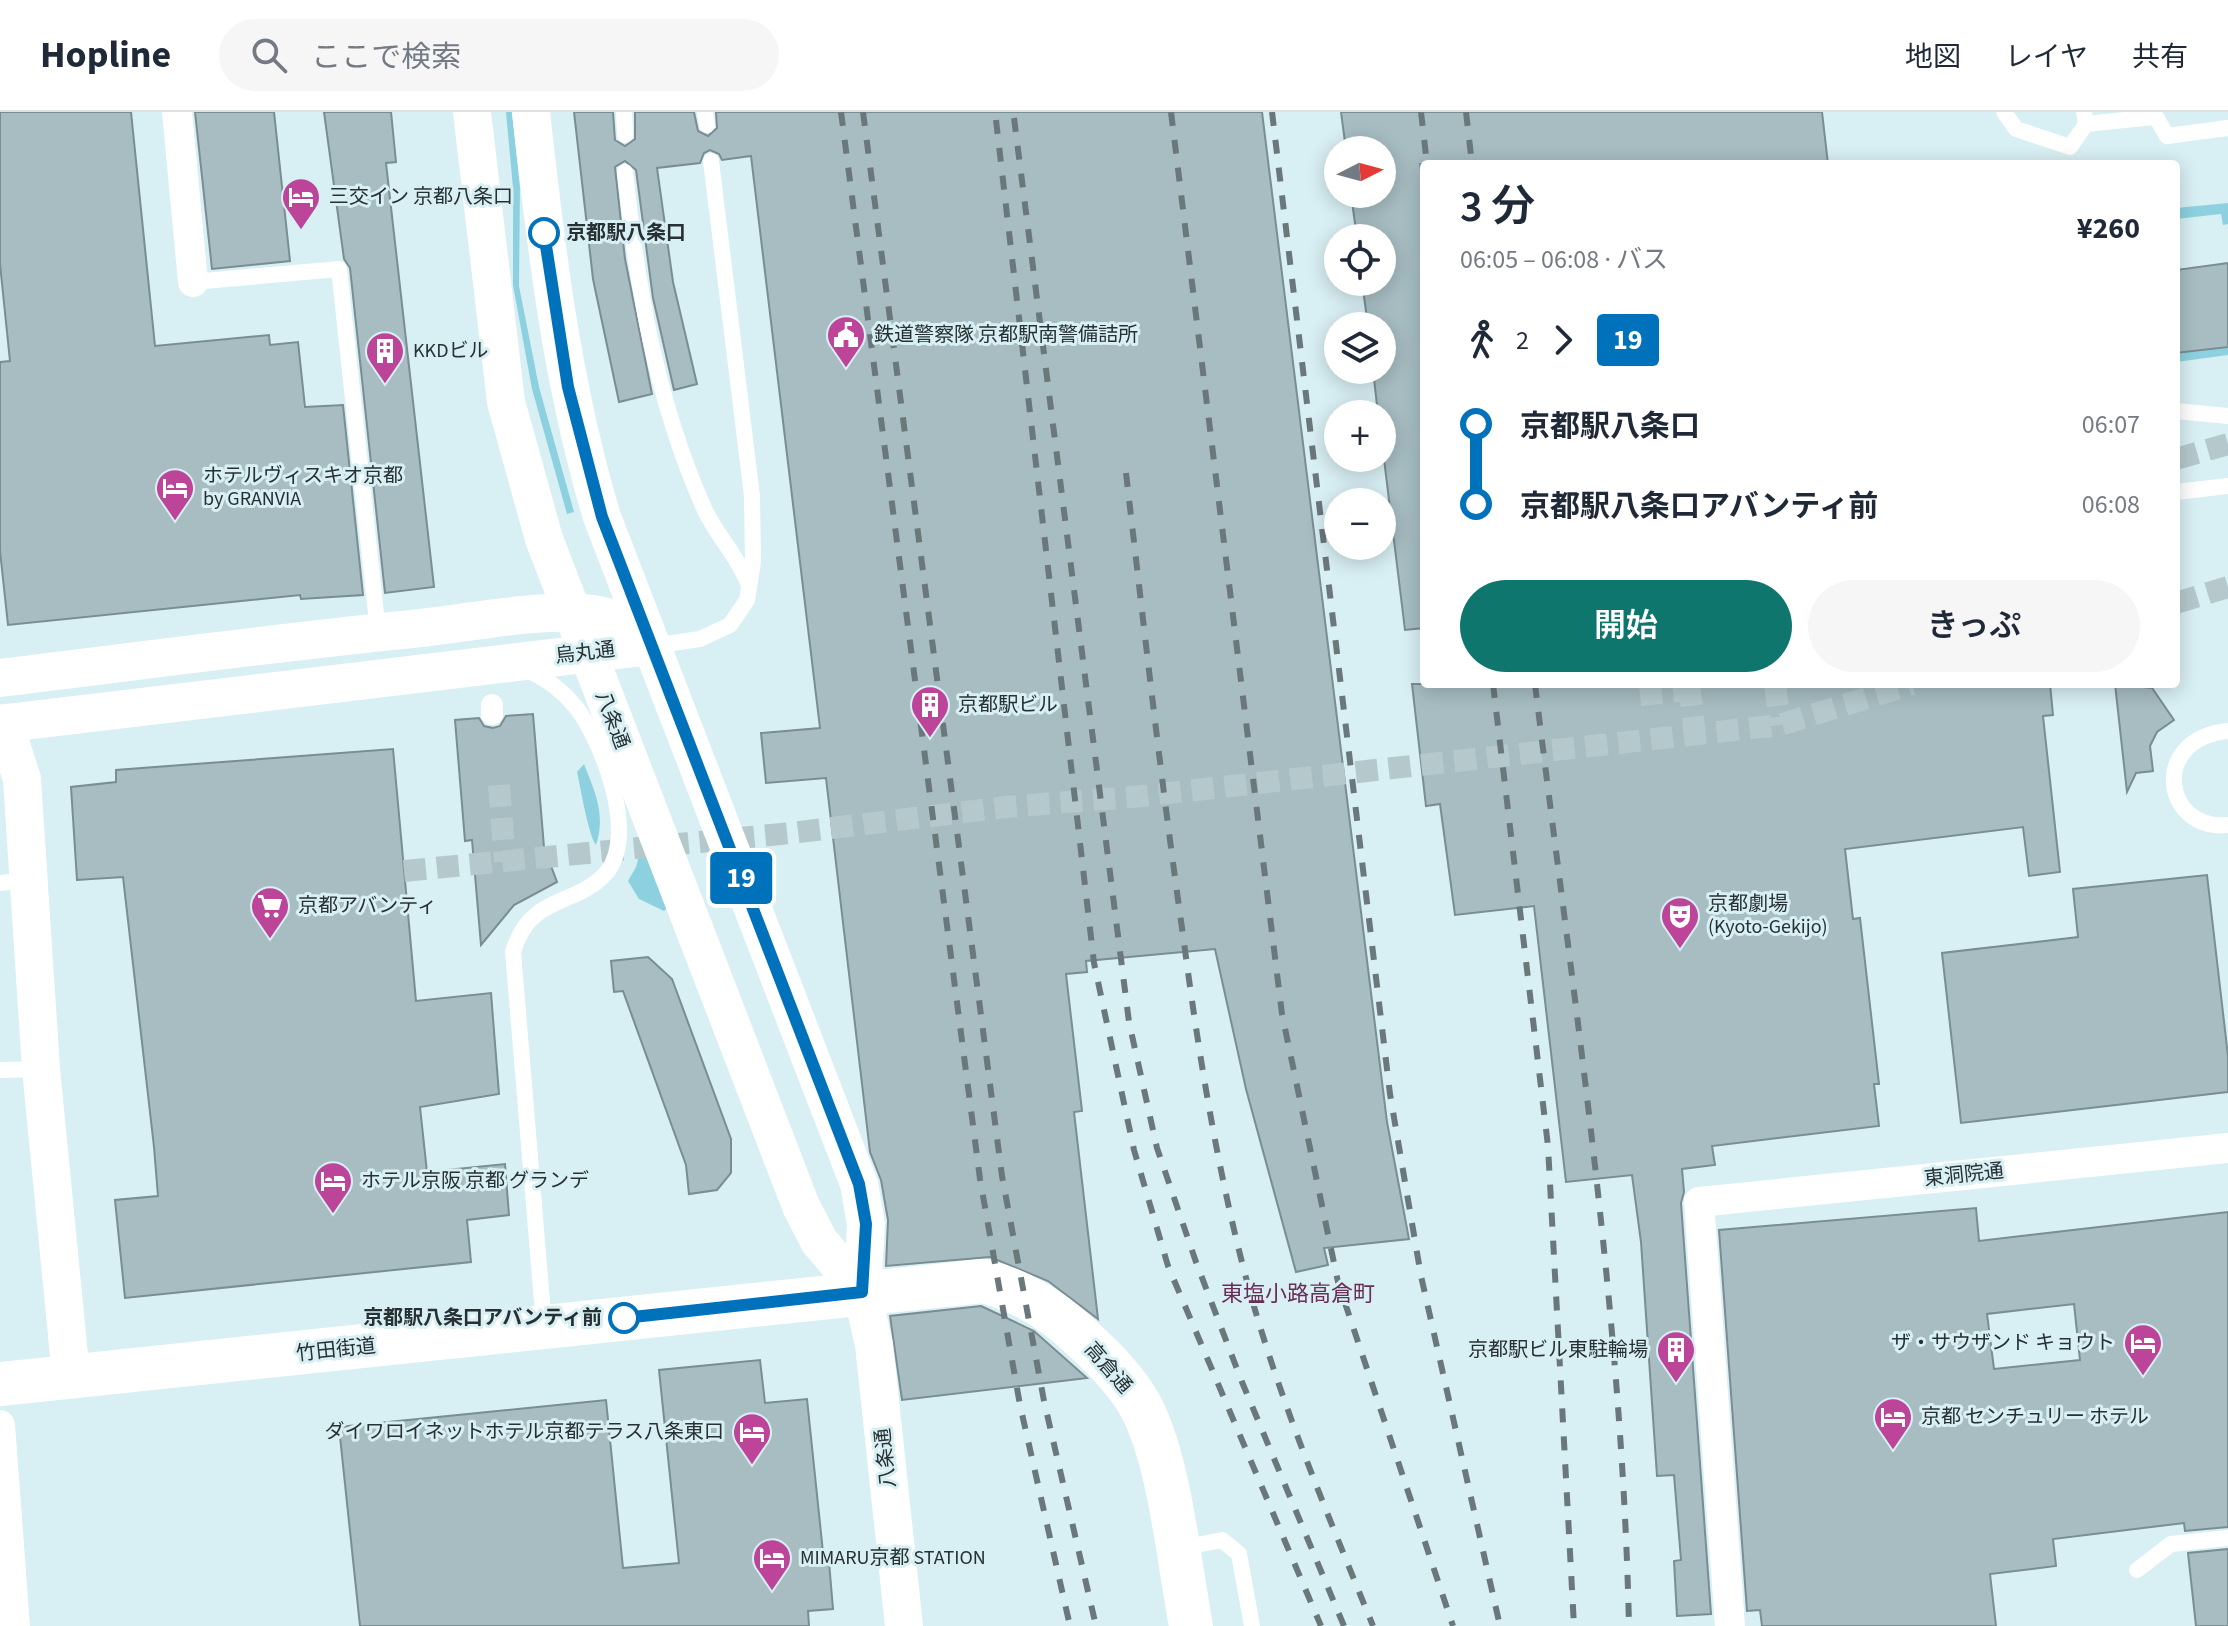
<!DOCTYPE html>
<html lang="ja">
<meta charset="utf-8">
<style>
:root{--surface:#fff;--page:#f6f6f7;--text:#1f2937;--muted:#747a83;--line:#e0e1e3;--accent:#0f766e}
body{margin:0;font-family:"Source Sans 3","Noto Sans JP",sans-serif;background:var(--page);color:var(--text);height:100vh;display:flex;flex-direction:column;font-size:30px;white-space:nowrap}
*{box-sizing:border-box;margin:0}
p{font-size:26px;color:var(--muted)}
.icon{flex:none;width:44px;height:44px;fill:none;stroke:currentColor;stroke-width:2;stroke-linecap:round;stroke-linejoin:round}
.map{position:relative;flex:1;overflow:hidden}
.side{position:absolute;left:1420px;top:48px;width:760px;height:528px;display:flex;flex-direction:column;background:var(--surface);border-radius:8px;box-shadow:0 4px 20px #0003}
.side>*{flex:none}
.badge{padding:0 16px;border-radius:6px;font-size:28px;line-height:52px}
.needle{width:52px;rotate:84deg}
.tools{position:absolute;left:1324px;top:24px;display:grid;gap:16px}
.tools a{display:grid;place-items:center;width:72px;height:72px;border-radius:50%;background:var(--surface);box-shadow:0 4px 20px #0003;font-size:40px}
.map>.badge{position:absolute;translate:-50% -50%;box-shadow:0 0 0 4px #fff}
.legs{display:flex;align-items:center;gap:12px;height:88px;padding:0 40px;font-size:26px}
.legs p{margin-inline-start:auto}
.overview{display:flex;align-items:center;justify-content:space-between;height:136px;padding:0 40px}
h1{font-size:44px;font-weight:600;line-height:60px}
.primary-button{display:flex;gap:16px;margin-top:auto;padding:16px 40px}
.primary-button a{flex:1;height:92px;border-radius:48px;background:var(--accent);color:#fff;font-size:32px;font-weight:600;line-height:92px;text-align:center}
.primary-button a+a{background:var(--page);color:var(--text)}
ul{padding:0 40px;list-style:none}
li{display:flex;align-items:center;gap:28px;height:80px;font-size:30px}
li i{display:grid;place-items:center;width:12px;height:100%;margin:0 10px;background:currentColor}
li i::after{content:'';width:20px;height:20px;margin:-10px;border:6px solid;border-radius:50%;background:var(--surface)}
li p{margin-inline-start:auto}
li:first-child i{background:linear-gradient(#0000 50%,currentColor 0)}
li:last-child i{background:linear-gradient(currentColor 50%,#0000 0)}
header{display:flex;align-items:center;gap:48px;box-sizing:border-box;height:112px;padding:0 40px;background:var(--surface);border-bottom:2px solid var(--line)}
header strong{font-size:38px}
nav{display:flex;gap:44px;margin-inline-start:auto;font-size:28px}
.search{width:560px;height:72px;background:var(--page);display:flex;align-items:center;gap:20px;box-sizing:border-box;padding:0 28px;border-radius:44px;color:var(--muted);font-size:30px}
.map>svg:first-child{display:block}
.green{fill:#8dd1e0}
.building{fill:#a7bdc2;stroke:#798d92;stroke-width:2;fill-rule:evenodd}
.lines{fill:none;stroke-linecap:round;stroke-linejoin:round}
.pedestrian-tunnel{stroke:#b5c9cc;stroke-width:22;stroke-dasharray:22 11;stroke-linecap:butt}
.service{stroke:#fff;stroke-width:16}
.pedestrian{stroke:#fff;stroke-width:22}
.minor{stroke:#fff;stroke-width:30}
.tertiary{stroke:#fff;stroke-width:38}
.secondary{stroke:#fff;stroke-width:44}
.rail{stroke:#6a787b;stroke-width:6;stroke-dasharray:14 14;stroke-linecap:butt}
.line-1-casing{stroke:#fff;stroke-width:18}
.line-1{stroke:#0072bc;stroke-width:12}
.stop-1-dot{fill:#fff;stroke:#0072bc;stroke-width:4}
.labels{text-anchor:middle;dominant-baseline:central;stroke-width:6;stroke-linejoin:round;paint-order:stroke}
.poi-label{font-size:20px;fill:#273032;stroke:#d8eff3;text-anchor:start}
.stop-label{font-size:20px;font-weight:bold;fill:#273032;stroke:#d8eff3;text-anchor:start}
.street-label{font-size:20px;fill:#273032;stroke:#d8eff3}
.neighbourhood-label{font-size:22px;fill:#692e57;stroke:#d8eff3}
</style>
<header>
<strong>Hopline</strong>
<div class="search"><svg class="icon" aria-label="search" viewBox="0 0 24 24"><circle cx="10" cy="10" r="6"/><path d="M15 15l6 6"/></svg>ここで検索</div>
<nav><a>地図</a><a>レイヤ</a><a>共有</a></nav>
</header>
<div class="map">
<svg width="2228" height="1514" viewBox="0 0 2228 1514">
<rect width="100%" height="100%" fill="#d8eff3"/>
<path class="green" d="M 506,0 L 512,0 L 520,75 L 519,174 L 539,275 L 574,400 L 567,402 L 532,277 L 513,173 L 513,76 Z
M 2228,91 L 2228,112 L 2223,113 L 2221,102 L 2176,107 L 2176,96 Z
M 2228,234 L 2228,243 L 2176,250 L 2176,241 Z
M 584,652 C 595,680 606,703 596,733 C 588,722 581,677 577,660 Z
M 642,733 L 667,796 L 664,799 L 639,787 L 628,769 L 636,755 Z"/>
<path class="building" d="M 0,0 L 131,0 L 155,234 L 269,223 L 270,233 L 298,230 L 305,295 L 343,293 L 363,483 L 301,487 L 300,483 L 8,513 L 0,439 L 0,250 L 10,249 L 0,152 Z
M 195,0 L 274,0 L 290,149 L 212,157 Z
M 324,0 L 391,0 L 396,50 L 386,51 L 434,475 L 385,481 L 350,156 L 344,147 Z
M 574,0 L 613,0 L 615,28 L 625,34 L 635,27 L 635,0 L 694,0 L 698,19 L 708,24 L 717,16 L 716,0 L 1262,0 L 1387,1010 L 1409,1127 L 1324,1136 L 1328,1153 L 1296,1160 L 1246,977 L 1215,837 L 1086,849 L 1087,860 L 1066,862 L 1082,999 L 1074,1000 L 1098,1207 L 1048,1169 L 990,1145 L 886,1154 L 888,1108 L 881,1068 L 870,1040 L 826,666 L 766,671 L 761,621 L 820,616 L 751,44 L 722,48 L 719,42 L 710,38 L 704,41 L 700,51 L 657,56 L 673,170 L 697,272 L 674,278 L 653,186 L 636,58 L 625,49 L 615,55 L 625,147 L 652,282 L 619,290 L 593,167 Z
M 1341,0 L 1822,0 L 1828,52 L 1420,52 L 1424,83 L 1424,516 L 1405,518 L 1382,331 L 1382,302 L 1378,302 L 1373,258 L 1382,258 L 1382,214 L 1368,214 L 1362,170 L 1382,170 L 1382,126 L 1357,126 L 1351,82 L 1382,82 L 1382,38 L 1346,38 Z
M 2228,151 L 2228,235 L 2176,241 L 2176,158 Z
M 1412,572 L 2050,572 L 2053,603 L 2043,604 L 2060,760 L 2029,764 L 2023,715 L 1845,737 L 1853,807 L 1860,806 L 1879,972 L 1874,972 L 1879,1014 L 1712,1034 L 1715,1053 L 1682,1057 L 1684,1080 L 1681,1091 L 1711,1502 L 1677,1504 L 1674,1449 L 1681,1448 L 1674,1363 L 1657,1364 L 1641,1130 L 1632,1063 L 1566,1070 L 1534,794 L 1455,803 L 1440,692 L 1426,694 Z
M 2115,572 L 2152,576 L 2174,608 L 2157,620 L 2150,634 L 2153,659 L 2136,661 L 2127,680 Z
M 533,602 L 544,735 L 557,770 L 514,793 L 481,833 L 472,728 L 465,729 L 455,608 L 479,606 L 484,614 L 493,616 L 500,614 L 506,604 Z
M 393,637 L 416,889 L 491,881 L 499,982 L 420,995 L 427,1060 L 505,1052 L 509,1103 L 467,1108 L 471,1150 L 125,1186 L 115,1088 L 158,1084 L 154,1035 L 123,765 L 77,768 L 71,675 L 116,670 L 116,658 Z
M 2207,763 L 2228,944 L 2228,980 L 1961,1011 L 1942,841 L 2078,825 L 2073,777 Z
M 648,845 L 672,867 L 731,1027 L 731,1061 L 717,1078 L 689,1082 L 686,1053 L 623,879 L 614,880 L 611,849 Z
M 1976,1096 L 1979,1129 L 2228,1100 L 2228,1415 L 2185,1419 L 2184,1411 L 2053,1427 L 2056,1454 L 1990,1462 L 1996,1514 L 1762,1514 L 1760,1498 L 1747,1499 L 1719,1118 ZM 2074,1192 L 2080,1248 L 1994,1257 L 1987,1202 Z
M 981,1194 L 1034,1219 L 1087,1266 L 902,1288 L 890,1204 Z
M 760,1248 L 765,1291 L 807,1287 L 824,1450 L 829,1450 L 833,1497 L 808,1499 L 809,1514 L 360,1514 L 339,1315 L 606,1288 L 623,1456 L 679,1451 L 659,1258 Z
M 2228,1437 L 2228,1514 L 2196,1514 L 2188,1441 Z"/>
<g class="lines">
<path class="pedestrian-tunnel" d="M 2176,347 L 2228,332
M 2176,491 L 2228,475
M 1689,572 L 1695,623
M 1775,572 L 1780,613
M 1640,583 L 1690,578
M 499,673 L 505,750
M 404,759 L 791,721 L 1006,695 L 1142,684 L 1780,613 L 1912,572"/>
<path class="service" d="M 624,0 L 625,23
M 705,0 L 707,13
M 2004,0 L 2016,17 L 2070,35 L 2086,12 L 2084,0
M 2153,0 L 2167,24 L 2228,16
M 2086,12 L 2154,5
M 625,60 C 637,175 656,287 703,394 C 715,422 738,444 749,473
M 193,170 L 339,157 L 378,520
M 2176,299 L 2228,304
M 2176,380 L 2228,374
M 652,534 L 700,527 L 730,513 L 747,488 L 753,450 L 752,384 L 711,49
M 526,557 C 545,566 561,577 575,594 C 602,628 638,722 607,760 C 576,796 530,781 513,840 L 544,1214
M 2228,619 C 2148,627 2164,720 2228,713
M 0,771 L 29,768
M 0,958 L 41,957
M 1182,1436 L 1222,1428 L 1239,1442 L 1252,1514
M 2137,1458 L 2171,1432 L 2228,1426"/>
<path class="pedestrian" d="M 492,593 L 492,602"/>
<path class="minor" d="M 177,0 L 193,170
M 0,1313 L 15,1514
M 1730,1514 L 1699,1090 L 2228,1036"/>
<path class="tertiary" d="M 472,0 L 506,290 L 544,427 L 801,1094 L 819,1129 L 862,1180
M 531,0 C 546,137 562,273 602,405 L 859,1072 L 866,1112 L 862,1180 L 874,1233 L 904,1514
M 0,566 C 140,549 280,530 421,516 C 474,510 531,498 584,501 C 612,503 634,513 652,534
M 4,611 L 22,667 L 41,957 L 71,1264
M 0,612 L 652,534"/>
<path class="secondary" d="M 0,1272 L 983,1169 C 1020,1178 1054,1199 1082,1226 C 1104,1246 1126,1268 1141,1295 C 1170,1350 1179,1451 1191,1514"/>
<path class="rail" d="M 841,0 L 980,1067 L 1020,1293 L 1070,1514
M 863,0 L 1002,1064 L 1044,1289 L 1096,1514
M 1171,0 L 1282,902 L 1338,1170 L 1453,1514
M 1272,0 L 1390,982 L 1421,1164 L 1500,1514
M 1421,0 L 1427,52
M 1466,0 L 1472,52
M 1014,6 L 1129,910 L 1157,1036 L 1196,1150 L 1242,1270 L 1344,1514
M 996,8 L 1094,851 L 1134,1038 L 1168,1154 L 1321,1514
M 1126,361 C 1144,515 1161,669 1183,823 C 1198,937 1216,1051 1245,1162 C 1277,1283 1326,1398 1373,1514
M 1493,572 L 1548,1034 L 1574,1514
M 1535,572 C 1573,885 1622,1198 1629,1514"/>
</g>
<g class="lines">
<defs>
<path id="line-1" d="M 544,121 L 568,275 L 602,405 L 859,1072 L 866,1112 L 862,1180 L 624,1206"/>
</defs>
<use href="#line-1" class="line-1-casing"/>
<use href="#line-1" class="line-1"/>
</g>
<defs>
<symbol id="hotel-pin" viewBox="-11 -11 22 30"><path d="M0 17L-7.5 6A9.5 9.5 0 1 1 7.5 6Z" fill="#bc459a" stroke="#d8eff3"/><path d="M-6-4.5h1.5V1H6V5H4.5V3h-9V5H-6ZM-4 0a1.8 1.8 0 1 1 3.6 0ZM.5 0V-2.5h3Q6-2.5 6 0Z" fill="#fff"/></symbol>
<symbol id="civic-pin" viewBox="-11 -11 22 30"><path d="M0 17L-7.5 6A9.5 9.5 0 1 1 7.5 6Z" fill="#bc459a" stroke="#d8eff3"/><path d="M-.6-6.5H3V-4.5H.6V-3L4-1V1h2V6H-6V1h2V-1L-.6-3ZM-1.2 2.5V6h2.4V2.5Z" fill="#fff"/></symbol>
<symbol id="building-pin" viewBox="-11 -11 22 30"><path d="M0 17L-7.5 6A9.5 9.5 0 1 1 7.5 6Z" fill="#bc459a" stroke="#d8eff3"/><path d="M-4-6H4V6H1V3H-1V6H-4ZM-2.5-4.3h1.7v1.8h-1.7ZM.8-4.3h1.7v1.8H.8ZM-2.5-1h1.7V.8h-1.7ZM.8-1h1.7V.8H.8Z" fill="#fff"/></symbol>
<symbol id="supermarket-pin" viewBox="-11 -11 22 30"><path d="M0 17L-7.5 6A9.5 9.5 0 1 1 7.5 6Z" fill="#bc459a" stroke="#d8eff3"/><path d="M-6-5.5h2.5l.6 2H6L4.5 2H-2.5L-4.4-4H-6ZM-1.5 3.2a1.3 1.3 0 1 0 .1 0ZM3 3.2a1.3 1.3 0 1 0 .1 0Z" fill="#fff"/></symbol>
<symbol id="theatre-pin" viewBox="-11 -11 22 30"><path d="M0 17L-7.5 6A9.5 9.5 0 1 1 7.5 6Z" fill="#bc459a" stroke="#d8eff3"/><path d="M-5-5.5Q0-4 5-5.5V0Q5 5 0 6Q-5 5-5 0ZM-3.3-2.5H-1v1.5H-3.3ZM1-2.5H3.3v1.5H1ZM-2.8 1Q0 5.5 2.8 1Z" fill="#fff"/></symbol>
</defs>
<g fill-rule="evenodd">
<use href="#hotel-pin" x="279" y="63" width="44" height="60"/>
<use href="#civic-pin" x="824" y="201" width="44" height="60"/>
<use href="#building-pin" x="363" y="217" width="44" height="60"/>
<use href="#hotel-pin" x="153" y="354" width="44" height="60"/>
<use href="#building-pin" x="908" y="571" width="44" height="60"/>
<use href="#supermarket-pin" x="248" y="772" width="44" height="60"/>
<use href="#theatre-pin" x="1658" y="782" width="44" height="60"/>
<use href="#hotel-pin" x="311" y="1047" width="44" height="60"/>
<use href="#hotel-pin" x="2121" y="1209" width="44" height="60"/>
<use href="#building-pin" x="1654" y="1216" width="44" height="60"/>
<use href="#hotel-pin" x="1871" y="1283" width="44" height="60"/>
<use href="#hotel-pin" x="730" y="1298" width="44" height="60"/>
<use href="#hotel-pin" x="750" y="1424" width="44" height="60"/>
</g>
<g class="stop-1-dot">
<circle cx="544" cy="121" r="14"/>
<circle cx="624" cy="1206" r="14"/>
</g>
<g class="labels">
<g class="poi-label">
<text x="329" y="85">三交イン 京都八条口</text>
<text x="874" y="223">鉄道警察隊 京都駅南警備詰所</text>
<text x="413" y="239">KKDビル</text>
<text x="203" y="364">ホテルヴィスキオ京都<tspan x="203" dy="23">by GRANVIA</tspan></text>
<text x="958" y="593">京都駅ビル</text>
<text x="1708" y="792">京都劇場<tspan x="1708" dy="23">(Kyoto-Gekijo)</tspan></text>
<text x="298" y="794">京都アバンティ</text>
<text x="361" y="1069">ホテル京阪 京都 グランデ</text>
<text x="2115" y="1231" text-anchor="end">ザ・サウザンド キョウト</text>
<text x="1648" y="1238" text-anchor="end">京都駅ビル東駐輪場</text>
<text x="1921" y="1305">京都 センチュリー ホテル</text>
<text x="724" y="1320" text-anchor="end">ダイワロイネットホテル京都テラス八条東口</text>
<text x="800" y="1446">MIMARU京都 STATION</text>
</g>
<g class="stop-label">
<text x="566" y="121">京都駅八条口</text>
<text x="602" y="1206" text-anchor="end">京都駅八条口アバンティ前</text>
</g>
<g class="street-label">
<text transform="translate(585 541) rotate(-7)">烏丸通</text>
<text transform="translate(612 608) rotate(69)">八条通</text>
<text transform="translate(1964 1063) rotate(-6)">東洞院通</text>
<text transform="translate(336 1238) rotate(-6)">竹田街道</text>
<text transform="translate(1108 1256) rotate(49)">高倉通</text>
<text transform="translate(886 1346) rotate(-96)">八条通</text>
</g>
<g class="neighbourhood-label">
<text x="1298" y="1182">東塩小路高倉町</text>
</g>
</g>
</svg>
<div class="tools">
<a><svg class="needle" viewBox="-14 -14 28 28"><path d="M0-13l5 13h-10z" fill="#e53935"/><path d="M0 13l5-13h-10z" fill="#747a83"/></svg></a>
<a><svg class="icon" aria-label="locate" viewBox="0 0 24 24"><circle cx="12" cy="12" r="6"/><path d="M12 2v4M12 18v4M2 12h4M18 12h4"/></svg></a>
<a><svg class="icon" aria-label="layers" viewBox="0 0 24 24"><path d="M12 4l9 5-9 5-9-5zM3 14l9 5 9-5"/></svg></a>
<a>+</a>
<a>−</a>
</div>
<b class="badge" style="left:741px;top:766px;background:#0072bc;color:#fff">19</b>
<section class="side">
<div class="overview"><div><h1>3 分</h1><p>06:05 – 06:08 · バス</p></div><b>¥260</b></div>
<div class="legs"><svg class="icon" aria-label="walk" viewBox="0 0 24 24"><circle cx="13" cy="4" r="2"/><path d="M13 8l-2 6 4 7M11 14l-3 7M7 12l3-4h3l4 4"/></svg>2<svg class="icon" aria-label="forward" viewBox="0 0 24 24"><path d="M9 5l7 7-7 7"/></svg><b class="badge" style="background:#0072bc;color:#fff">19</b></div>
<ul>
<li><i style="color:#0072bc"></i><b>京都駅八条口</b><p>06:07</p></li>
<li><i style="color:#0072bc"></i><b>京都駅八条口アバンティ前</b><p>06:08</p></li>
</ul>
<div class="primary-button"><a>開始</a><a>きっぷ</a></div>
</section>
</div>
